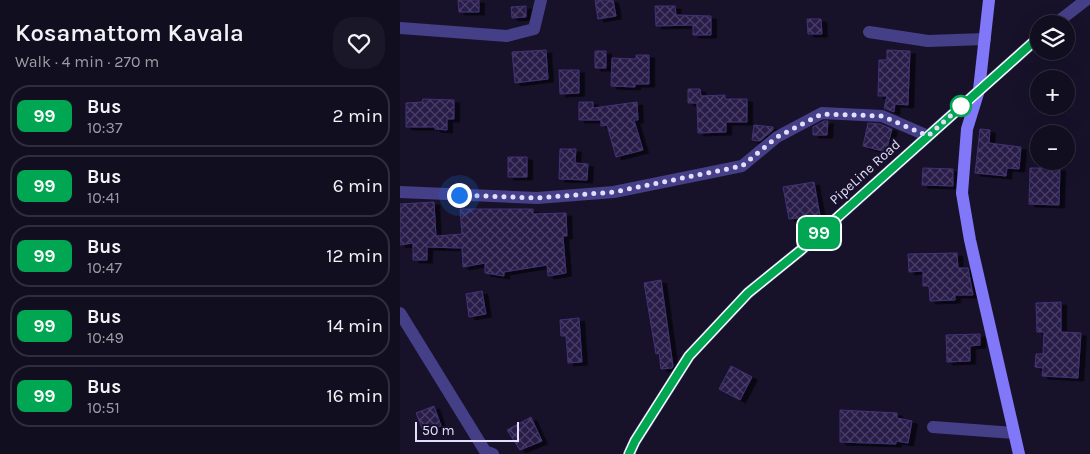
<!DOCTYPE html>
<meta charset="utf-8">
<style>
:root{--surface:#110e20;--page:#1a1729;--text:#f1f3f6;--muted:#9c9ca5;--line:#302e3e}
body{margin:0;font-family:Karla,sans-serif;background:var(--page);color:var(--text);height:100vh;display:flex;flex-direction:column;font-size:19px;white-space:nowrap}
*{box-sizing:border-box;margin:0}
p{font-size:16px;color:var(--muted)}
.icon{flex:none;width:28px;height:28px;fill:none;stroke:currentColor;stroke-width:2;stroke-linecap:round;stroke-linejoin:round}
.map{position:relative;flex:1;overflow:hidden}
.side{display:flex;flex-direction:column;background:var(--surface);width:400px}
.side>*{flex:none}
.badge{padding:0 10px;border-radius:8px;font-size:18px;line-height:32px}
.tools{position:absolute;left:630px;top:15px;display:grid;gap:10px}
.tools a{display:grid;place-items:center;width:45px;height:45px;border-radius:50%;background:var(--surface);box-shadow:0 5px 20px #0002,0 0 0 1px var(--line);font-size:25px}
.scale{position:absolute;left:15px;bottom:12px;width:104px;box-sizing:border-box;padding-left:5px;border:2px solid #e2ddfe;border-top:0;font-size:14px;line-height:18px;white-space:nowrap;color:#e2ddfe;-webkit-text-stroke:4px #17122a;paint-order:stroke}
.you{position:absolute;width:25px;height:25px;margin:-12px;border:4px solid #fff;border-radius:50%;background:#1a73e8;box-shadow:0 0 0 8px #1a73e833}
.map>.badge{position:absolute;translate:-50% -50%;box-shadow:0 0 0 2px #fff}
.round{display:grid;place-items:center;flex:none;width:52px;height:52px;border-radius:20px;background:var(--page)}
.head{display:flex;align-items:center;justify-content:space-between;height:85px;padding:0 15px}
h1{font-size:24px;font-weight:600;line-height:38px}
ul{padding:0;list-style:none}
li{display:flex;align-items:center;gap:15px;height:62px;margin:0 10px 8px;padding:0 5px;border:2px solid var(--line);border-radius:20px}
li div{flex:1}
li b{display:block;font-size:19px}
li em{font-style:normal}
li .badge{min-width:55px;font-weight:700;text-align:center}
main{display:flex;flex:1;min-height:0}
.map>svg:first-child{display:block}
.building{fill:url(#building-cross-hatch);stroke:#423275;filter:url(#shadow)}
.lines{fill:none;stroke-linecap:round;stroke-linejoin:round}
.minor{stroke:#453f87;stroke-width:12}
.secondary{stroke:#8078f9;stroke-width:12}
.line-casing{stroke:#fff;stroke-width:11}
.line{stroke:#00a651;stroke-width:8}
.walk{stroke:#e2ddfe;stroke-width:5;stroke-dasharray:0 9}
.stop-dot{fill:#fff;stroke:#00a651;stroke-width:2.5}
.labels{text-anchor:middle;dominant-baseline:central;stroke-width:4.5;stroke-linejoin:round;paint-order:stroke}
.street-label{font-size:14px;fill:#e2ddfe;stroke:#17122a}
</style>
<main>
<section class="side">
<div class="head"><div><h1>Kosamattom Kavala</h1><p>Walk · 4 min · 270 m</p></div><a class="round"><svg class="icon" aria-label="heart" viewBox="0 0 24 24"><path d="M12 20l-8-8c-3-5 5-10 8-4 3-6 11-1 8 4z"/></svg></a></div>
<ul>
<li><span class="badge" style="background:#00a651;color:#fff">99</span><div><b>Bus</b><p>10:37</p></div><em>2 min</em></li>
<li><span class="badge" style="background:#00a651;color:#fff">99</span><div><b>Bus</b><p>10:41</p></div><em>6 min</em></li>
<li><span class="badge" style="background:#00a651;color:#fff">99</span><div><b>Bus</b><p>10:47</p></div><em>12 min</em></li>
<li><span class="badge" style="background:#00a651;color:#fff">99</span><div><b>Bus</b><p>10:49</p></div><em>14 min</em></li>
<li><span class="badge" style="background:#00a651;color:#fff">99</span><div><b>Bus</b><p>10:51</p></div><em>16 min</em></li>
</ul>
</section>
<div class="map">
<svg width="690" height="454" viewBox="0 0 690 454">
<defs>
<pattern id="building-cross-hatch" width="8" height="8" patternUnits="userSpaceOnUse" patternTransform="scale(1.25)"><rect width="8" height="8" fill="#291f4a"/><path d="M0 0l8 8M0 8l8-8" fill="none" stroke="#483f65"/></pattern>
<filter id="shadow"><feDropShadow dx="5.5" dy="3" stdDeviation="0" flood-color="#0009"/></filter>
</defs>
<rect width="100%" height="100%" fill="#17122a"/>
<path class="building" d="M 58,0 L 79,0 L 79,12 L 59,12 Z
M 195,0 L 213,0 L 216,16 L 198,19 Z
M 126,6 L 126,17 L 112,18 L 111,7 Z
M 255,6 L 275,6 L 276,15 L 311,16 L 311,35 L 293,35 L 293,25 L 256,26 Z
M 407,19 L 421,19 L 422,34 L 408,34 Z
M 146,50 L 148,79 L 115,83 L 112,52 Z
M 487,50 L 510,51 L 508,105 L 495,104 L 494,112 L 484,108 L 487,96 L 478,96 L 479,60 L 487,60 Z
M 195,51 L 206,51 L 206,68 L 195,68 Z
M 236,55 L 249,55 L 249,84 L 235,84 L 235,87 L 211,86 L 212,58 L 236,59 Z
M 159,70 L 179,70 L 179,93 L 160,94 Z
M 288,89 L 300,89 L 301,96 L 325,95 L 325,99 L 347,99 L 347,122 L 326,122 L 326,132 L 298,133 L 297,103 L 288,103 Z
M 23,99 L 54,100 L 54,119 L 47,119 L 47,130 L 35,129 L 35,127 L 6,127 L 6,103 L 22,102 Z
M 179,102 L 193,102 L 193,108 L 237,102 L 238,120 L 234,120 L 243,150 L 216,157 L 207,125 L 201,126 L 201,120 L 179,120 Z
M 424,121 L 428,121 L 427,135 L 413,135 L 413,127 Z
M 468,123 L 480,124 L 492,129 L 486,152 L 463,146 Z
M 354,125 L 373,127 L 373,130 L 360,141 L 352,140 Z
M 580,129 L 590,130 L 589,143 L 621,147 L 619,169 L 607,168 L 606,176 L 575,173 Z
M 160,149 L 176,149 L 175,163 L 188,164 L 187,180 L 159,179 Z
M 108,157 L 127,157 L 127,177 L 108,177 Z
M 523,168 L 553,169 L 553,186 L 522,185 Z
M 630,168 L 660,168 L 659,205 L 629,204 Z
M 414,182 L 420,216 L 389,219 L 383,187 Z
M 34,202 L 36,236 L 62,234 L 60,209 L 133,209 L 133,214 L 166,213 L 167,236 L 163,236 L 166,273 L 148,276 L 147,265 L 104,272 L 104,276 L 85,273 L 85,263 L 63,267 L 62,248 L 27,247 L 27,260 L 13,260 L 13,243 L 0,245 L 0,204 Z
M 557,253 L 558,268 L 568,268 L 573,295 L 555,295 L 555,300 L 530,301 L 529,286 L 523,286 L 523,271 L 509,272 L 508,254 Z
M 261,280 L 273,366 L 272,368 L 261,369 L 259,353 L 256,354 L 244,283 Z
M 82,291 L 86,314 L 69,317 L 66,294 Z
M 661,302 L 661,332 L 681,333 L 678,378 L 642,376 L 643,368 L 635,367 L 636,354 L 643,354 L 644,332 L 637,332 L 636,303 Z
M 179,318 L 182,362 L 168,363 L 166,336 L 161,336 L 160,320 Z
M 580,334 L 580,345 L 570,346 L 570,361 L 547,362 L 546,335 Z
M 331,366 L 352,377 L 340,400 L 319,389 Z
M 34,406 L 41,426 L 24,433 L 16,413 Z
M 440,410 L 497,413 L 497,418 L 512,421 L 508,443 L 496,441 L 496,444 L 440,442 Z
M 131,417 L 142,441 L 120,450 L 107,430 Z"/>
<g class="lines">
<path class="minor" d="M 655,24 L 686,0
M 0,28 L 107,36 L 134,29 L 141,0
M 469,32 L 528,41 L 585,39
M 0,192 L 137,198 L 214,192 L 342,166 L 377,137 L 422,113 L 482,116 L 528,136
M 0,313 L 85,451 L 93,454
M 533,427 L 614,433
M 229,454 L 235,441 L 289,356 L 348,293 L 401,250 L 639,37"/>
<path class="secondary" d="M 589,0 L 579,90 L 567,129 L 562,193 L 570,240 L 619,454"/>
</g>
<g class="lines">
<defs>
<path id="line" d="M 229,454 L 235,441 L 289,356 L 348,293 L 401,250 L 639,37"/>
</defs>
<use href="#line" class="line-casing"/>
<use href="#line" class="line"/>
<path class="walk" d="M 59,195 L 137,198 L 214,192 L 342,166 L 377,137 L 422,114 L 482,116 L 528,136 L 566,102 L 561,106"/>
</g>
<circle class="stop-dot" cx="561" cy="106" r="10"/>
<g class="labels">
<g class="street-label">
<text transform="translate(465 172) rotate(-42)">PipeLine Road</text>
</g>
</g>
</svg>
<div class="tools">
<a><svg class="icon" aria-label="layers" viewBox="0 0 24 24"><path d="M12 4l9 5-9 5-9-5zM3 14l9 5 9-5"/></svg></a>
<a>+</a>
<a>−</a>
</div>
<div class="scale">50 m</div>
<div class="you" style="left:59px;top:195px"></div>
<b class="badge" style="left:419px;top:233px;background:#00a651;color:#fff">99</b>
</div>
</main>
